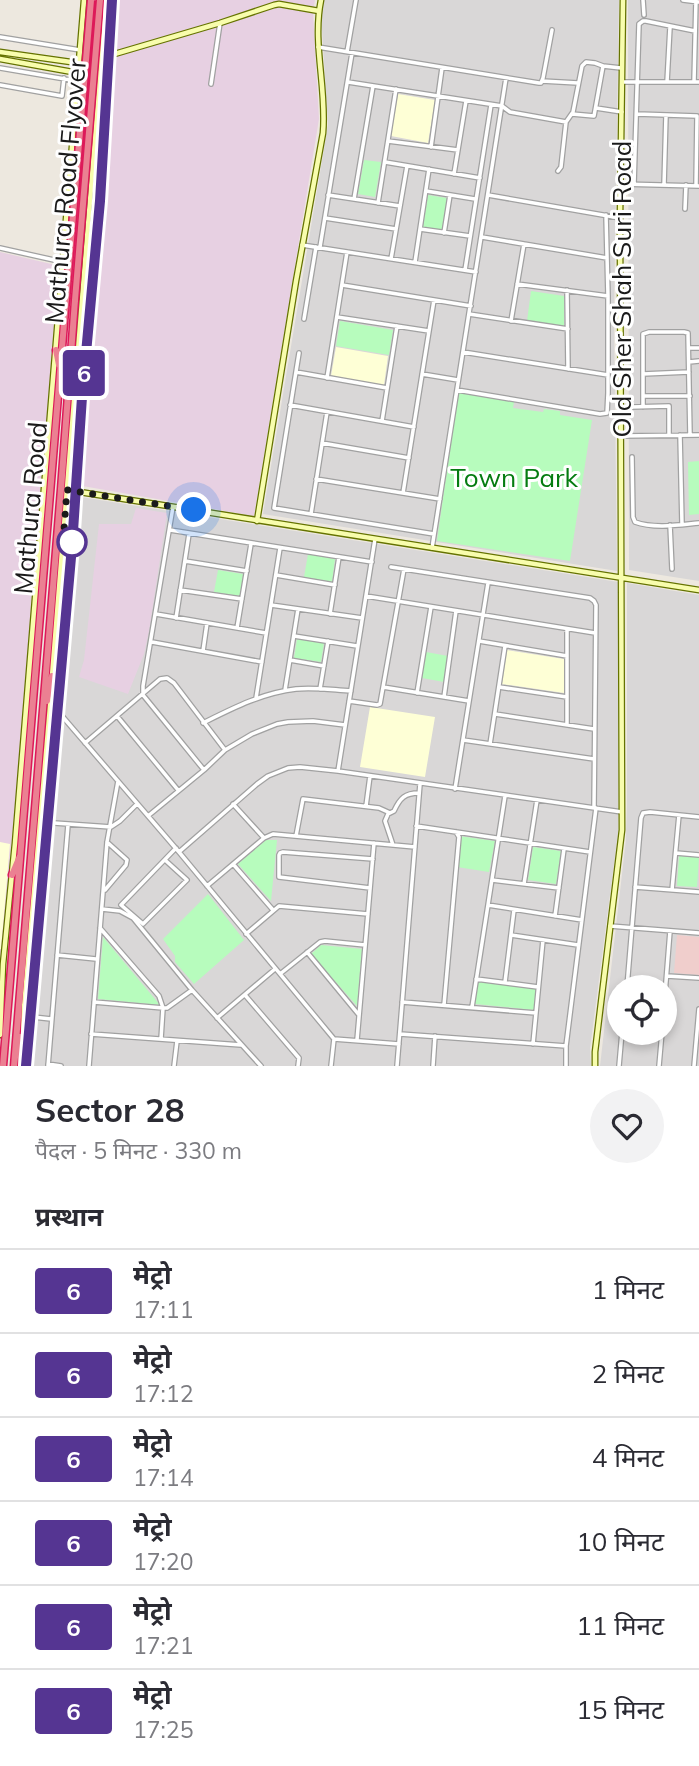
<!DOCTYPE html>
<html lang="hi">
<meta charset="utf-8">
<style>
:root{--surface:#fff;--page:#f2f2f3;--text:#2b2b33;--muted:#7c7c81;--line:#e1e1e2}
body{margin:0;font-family:Mulish,"Noto Sans Devanagari",sans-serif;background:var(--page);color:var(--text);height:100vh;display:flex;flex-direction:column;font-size:26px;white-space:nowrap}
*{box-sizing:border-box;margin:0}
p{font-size:23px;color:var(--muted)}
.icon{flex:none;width:38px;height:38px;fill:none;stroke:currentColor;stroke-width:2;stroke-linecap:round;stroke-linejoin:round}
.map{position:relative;height:1066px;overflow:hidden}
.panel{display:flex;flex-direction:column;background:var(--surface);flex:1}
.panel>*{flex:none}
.badge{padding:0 14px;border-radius:5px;font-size:24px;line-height:46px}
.tools{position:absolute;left:607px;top:975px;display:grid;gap:14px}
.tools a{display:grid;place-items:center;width:70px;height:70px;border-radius:50%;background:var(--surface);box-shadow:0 4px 10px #0003;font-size:35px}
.you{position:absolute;width:35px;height:35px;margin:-18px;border:5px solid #fff;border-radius:50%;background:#1a73e8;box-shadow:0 0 0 10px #1a73e833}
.map>.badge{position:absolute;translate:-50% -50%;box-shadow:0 0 0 4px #fff}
h2{padding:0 35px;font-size:26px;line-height:63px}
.round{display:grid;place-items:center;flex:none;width:74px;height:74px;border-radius:37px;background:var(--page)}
.headline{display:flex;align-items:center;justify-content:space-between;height:119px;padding:0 35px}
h1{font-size:33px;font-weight:700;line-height:52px}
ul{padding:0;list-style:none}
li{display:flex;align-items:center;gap:21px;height:84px;padding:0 35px;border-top:2px solid var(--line)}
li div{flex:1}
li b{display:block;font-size:26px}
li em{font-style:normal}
li .badge{min-width:77px;font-weight:700;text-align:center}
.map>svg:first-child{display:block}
.residential{fill:#d9d7d7;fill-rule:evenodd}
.commercial{fill:#f0cecc}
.industrial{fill:#e7d0e2}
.education{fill:#feffd6}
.park{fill:#b7fcbd}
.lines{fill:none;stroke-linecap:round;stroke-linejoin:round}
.street-casing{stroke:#a1a1a1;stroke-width:6}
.secondary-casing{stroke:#657300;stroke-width:7}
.highway-casing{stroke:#dd1959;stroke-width:9}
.street{stroke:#fff;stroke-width:3.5}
.secondary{stroke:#f8fdad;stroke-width:4.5}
.highway{stroke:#eb8092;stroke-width:6}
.rail-casing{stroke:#686868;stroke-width:4.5}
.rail{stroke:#fff;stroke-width:2;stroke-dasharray:5;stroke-linecap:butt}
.highway-bridge-casing{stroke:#dd1959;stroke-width:9;stroke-linecap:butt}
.highway-bridge{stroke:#eb8092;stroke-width:6}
.line-casing{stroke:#fff;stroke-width:16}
.line{stroke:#553592;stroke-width:10}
.walk{stroke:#1a1a1a;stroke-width:7;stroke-dasharray:0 12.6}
.stop-dot{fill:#fff;stroke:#553592;stroke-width:3.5}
.labels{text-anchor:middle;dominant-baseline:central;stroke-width:6;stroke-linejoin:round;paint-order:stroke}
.street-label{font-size:26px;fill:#1a1a1a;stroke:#fff}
.park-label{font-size:26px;fill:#057c11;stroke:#fff}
</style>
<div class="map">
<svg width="699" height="1066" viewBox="0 0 699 1066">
<rect width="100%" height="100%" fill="#ede8df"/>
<path class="residential" d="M 324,0 L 619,0 L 614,316 L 617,571 L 263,514 L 328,125 L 321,14 Z
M 628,0 L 699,0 L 699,581 L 629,570 Z
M 68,495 L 618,582 L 618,833 L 590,1049 L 591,1066 L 21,1066 Z
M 627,583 L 699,595 L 699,1066 L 600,1066 L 626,839 L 627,805 ZM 620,987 L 665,987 L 665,1032 L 620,1032 Z"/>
<path class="commercial" d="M 677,935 L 699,937 L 699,975 L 674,973 Z"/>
<path class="industrial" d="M 110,0 L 315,0 L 313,12 L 319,119 L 254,516 L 71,484 Z
M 0,252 L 64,267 L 0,1026 Z
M 136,508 L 167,513 L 149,631 L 144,654 L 128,694 L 79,677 L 84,660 L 99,524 L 131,524 Z"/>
<path class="education" d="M 398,94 L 435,100 L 428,143 L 391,136 Z
M 336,347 L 388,356 L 384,385 L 331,376 Z
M 507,650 L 564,659 L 564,693 L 502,684 Z
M 370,707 L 435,717 L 425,777 L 360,767 Z
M 0,842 L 10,844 L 1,949 L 0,949 Z"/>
<path class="park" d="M 364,160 L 381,162 L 375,197 L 358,194 Z
M 428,195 L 447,198 L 442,230 L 423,227 Z
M 531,291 L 564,296 L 564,326 L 527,321 Z
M 340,321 L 393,330 L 389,355 L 336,346 Z
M 458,392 L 514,402 L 513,408 L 543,412 L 544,409 L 560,411 L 560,415 L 592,420 L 570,561 L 437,541 Z
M 699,461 L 699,514 L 689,515 L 688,462 Z
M 308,554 L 335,559 L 332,582 L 304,577 Z
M 218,570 L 243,574 L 240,596 L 214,592 Z
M 297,639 L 324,643 L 321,662 L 294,658 Z
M 426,652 L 448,656 L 444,682 L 422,678 Z
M 459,836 L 495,841 L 489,872 L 457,867 Z
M 266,840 L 277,840 L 271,901 L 238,864 Z
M 533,847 L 561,851 L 556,884 L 528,880 Z
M 679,856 L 699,857 L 697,887 L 677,886 Z
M 208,894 L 244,940 L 194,984 L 175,962 L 175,956 L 163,939 Z
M 103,937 L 160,1005 L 98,999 Z
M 321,945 L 362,949 L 357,1006 L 311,954 Z
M 478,981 L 537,988 L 534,1010 L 475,1004 Z"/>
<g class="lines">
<defs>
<path id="street" d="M 643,0 L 644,15
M 683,0 L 699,2
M 0,37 L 80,50
M 318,47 L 539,83 L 541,83 L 543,78 L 552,30
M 347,52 L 356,0
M 603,66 L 621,68
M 0,68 L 77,81
M 542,81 L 578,83
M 348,82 L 502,106 L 510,112 L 566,122
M 623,82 L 699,82
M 667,82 L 670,27
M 694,82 L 696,0
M 211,84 L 220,23
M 0,85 L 62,96 L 64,78
M 596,108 L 622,112
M 637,114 L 697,116
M 388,141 L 458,150
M 431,147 L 442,68
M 385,162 L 480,178
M 558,171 L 561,167 L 566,122 L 573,112 L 582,66 L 586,62 L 595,63 L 603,66 L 594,116 L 572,114
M 454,174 L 466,101
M 621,184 L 699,186
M 634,184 L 639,24 L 643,21 L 646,21 L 695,31
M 664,185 L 666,115
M 696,186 L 697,116
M 426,191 L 475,199
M 328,195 L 400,206
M 488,195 L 620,218
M 354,199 L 373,86
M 378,203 L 396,89
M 685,209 L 686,185
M 325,218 L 396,229
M 420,229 L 470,236
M 444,233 L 450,195
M 482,237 L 607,258
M 302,245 L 476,272
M 320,247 L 352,53
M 0,248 L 63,262
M 391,259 L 407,166
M 415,262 L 429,169
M 465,270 L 491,105
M 517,284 L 608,296
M 342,285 L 471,306
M 567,290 L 568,369
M 469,314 L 568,329
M 337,317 L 429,331
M 304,319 L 316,247
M 511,321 L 524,244
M 689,348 L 699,348
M 463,352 L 608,375
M 299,353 L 274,508 L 434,534
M 689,362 L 699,361
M 296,372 L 387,388
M 422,374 L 458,380
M 643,374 L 689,372
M 327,378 L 347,252
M 457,390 L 600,414 L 607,413 L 608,393 L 608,296 L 606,215
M 643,396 L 690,396
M 290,405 L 414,427
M 631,407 L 669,406 L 669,435
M 643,407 L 643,334 L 649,332 L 684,332 L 688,333 L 690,435
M 382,421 L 397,326
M 680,435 L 682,524
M 621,436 L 699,435
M 322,443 L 409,458
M 632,457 L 633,517 L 635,522 C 654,529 679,525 699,523
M 316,479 L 440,499
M 403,493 L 434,300
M 173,507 L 143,686 L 143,695 L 204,770
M 311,514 L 327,412
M 670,525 L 672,569
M 170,530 L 372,562
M 432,548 L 506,78
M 185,561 L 247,571
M 391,567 L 590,598 L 594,601 L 596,605 L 594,808
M 276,575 L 335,585
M 180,590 L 242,599
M 366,596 L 595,633
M 271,605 L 362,618
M 156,614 L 266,633
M 330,614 L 339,557
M 176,618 L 189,534
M 237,628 L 251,544
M 294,636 L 357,646
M 479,641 L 567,656
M 152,642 L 262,662
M 203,651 L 207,623
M 290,660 L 324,666
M 383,687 L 469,701
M 499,687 L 567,697
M 320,689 L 328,641
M 285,690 L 298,609
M 417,693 L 431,607
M 444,697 L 456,611
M 256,698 L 280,548
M 349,701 L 377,705 L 380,704 L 404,569
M 50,702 L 179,852 L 334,1039 L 399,1044
M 495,714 L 594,729
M 117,716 L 178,790
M 203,723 C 233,708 262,693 296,689 C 314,687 333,690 351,691
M 567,725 L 567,629
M 463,740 L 594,759
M 85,743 L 160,679 L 167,678 L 174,683 L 225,750
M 490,744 L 505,646
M 338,771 L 375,539
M 455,789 L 488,583
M 233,804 L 264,838
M 366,806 L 370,776
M 148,816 L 204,770 L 225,750 L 252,734 L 277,724 L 288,722 L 313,721 L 345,725
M 40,822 L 111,827 L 120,821 L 137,804
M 416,826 L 590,852
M 296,836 L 303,799 L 379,808 L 390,813
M 393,845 L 385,821 L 388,814 L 394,811 C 400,798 405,793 419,793
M 179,852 L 257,784 L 268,776 L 288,768 L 300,767 L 338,771 L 622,812
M 676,853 L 699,855
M 165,860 L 187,880 L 143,924 L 121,905 L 176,848
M 233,864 L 273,910
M 492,880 L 559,888
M 524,884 L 537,800
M 207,886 L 264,838 L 273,834 L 415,847
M 635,887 L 699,892
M 370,888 L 279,877 L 279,855 L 280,853 L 283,852 L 373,859
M 105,890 L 126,865 L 127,860 L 107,842
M 672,890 L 679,815
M 488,905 L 582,920
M 102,909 L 120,911 L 133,918 L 192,990 L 261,1066
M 555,916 L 564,849
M 610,926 L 699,933
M 100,928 L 159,996 L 163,1008 L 161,1039
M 246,934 L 279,906 L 368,914
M 511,935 L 578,945
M 307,952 L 359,1015
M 57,955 L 96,959
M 280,974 L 320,942 L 325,941 L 365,945
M 667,976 L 699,978
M 476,979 L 538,987
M 505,982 L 514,910
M 627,987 L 641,818 L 643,813 L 650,812 L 699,817
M 665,994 L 670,931
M 245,995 L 299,1058 L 298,1066
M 94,1002 L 163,1008 L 167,1008 L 192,990
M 402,1002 L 536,1013
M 444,1005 L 459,837 L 456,832
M 472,1007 L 505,796
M 24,1016 L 51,1019
M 217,1018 L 275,969
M 91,1034 L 241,1045
M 400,1034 L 566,1046
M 357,1040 L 374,843
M 533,1044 L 543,940
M 48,1064 L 61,1066
M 48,1066 L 68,825
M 89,1066 L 107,842 L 118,781
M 174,1066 L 177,1041
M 331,1066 L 334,1039
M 397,1066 L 420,784
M 433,1066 L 435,1036
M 566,1066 L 566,1046 L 596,808
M 619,1066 L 622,1032
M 659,1066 L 662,1032
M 694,1066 L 699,1009"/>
<path id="secondary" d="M 0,52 L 78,63
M 101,58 L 220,23 L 274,5 L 279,4 L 319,11
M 0,59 L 78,73
M 67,490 L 699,590
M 257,521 L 296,281 L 323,133 C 327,88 312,44 321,0
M 52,676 L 106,0
M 0,1035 L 3,964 L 15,843 L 84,0
M 23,1046 L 24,1008 L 51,695
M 595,1066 L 595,1052 L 622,830 L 620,218 L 623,0"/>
<path id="highway" d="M 56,350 L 59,365
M 47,701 L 52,676
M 12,875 L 20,856
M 20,1037 L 21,1066
M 3,1066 L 66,299
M 14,1066 L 61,489 L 75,300"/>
</defs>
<use href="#street" class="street-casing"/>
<use href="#secondary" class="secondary-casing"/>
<use href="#highway" class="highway-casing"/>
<use href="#street" class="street"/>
<use href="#secondary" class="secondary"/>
<use href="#highway" class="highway"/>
<defs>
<path id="rail" d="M 23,1066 C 52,711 86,356 109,0"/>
</defs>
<use href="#rail" class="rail-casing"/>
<use href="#rail" class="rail"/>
<defs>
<path id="highway-bridge" d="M 66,299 L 91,0
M 75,300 L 100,0"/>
</defs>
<use href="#highway-bridge" class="highway-bridge-casing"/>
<use href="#highway-bridge" class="highway-bridge"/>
</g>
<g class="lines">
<defs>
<path id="line" d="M 26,1066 L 72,546 L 82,397 L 100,201 L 112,0"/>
</defs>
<use href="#line" class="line-casing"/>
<use href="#line" class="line"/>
<path class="walk" d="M 72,542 L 63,543 L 67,490 L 194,510"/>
</g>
<circle class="stop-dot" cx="72" cy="542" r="14"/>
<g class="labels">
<g class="street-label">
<text transform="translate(65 191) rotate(-85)">Mathura Road Flyover</text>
<text transform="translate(621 289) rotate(-90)">Old Sher Shah Suri Road</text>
<text transform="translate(30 508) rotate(-85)">Mathura Road</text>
</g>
<g class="park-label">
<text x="514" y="477">Town Park</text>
</g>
</g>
</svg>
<div class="tools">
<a><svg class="icon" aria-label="locate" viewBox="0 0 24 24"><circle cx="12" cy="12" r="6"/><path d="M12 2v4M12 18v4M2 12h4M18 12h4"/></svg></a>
</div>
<div class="you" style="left:194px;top:510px"></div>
<b class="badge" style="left:84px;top:373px;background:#553592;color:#fff">6</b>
</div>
<section class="panel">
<div class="headline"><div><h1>Sector 28</h1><p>पैदल · 5 मिनट · 330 m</p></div><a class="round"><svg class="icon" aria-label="heart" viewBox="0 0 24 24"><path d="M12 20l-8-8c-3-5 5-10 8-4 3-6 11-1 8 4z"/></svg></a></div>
<h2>प्रस्थान</h2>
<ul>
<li><span class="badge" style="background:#553592;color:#fff">6</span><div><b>मेट्रो</b><p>17:11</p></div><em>1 मिनट</em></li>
<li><span class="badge" style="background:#553592;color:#fff">6</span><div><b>मेट्रो</b><p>17:12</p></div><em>2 मिनट</em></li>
<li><span class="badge" style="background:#553592;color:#fff">6</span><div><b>मेट्रो</b><p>17:14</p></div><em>4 मिनट</em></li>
<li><span class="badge" style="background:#553592;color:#fff">6</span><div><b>मेट्रो</b><p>17:20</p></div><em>10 मिनट</em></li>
<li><span class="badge" style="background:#553592;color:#fff">6</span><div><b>मेट्रो</b><p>17:21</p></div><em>11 मिनट</em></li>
<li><span class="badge" style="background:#553592;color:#fff">6</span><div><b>मेट्रो</b><p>17:25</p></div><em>15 मिनट</em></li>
</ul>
</section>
